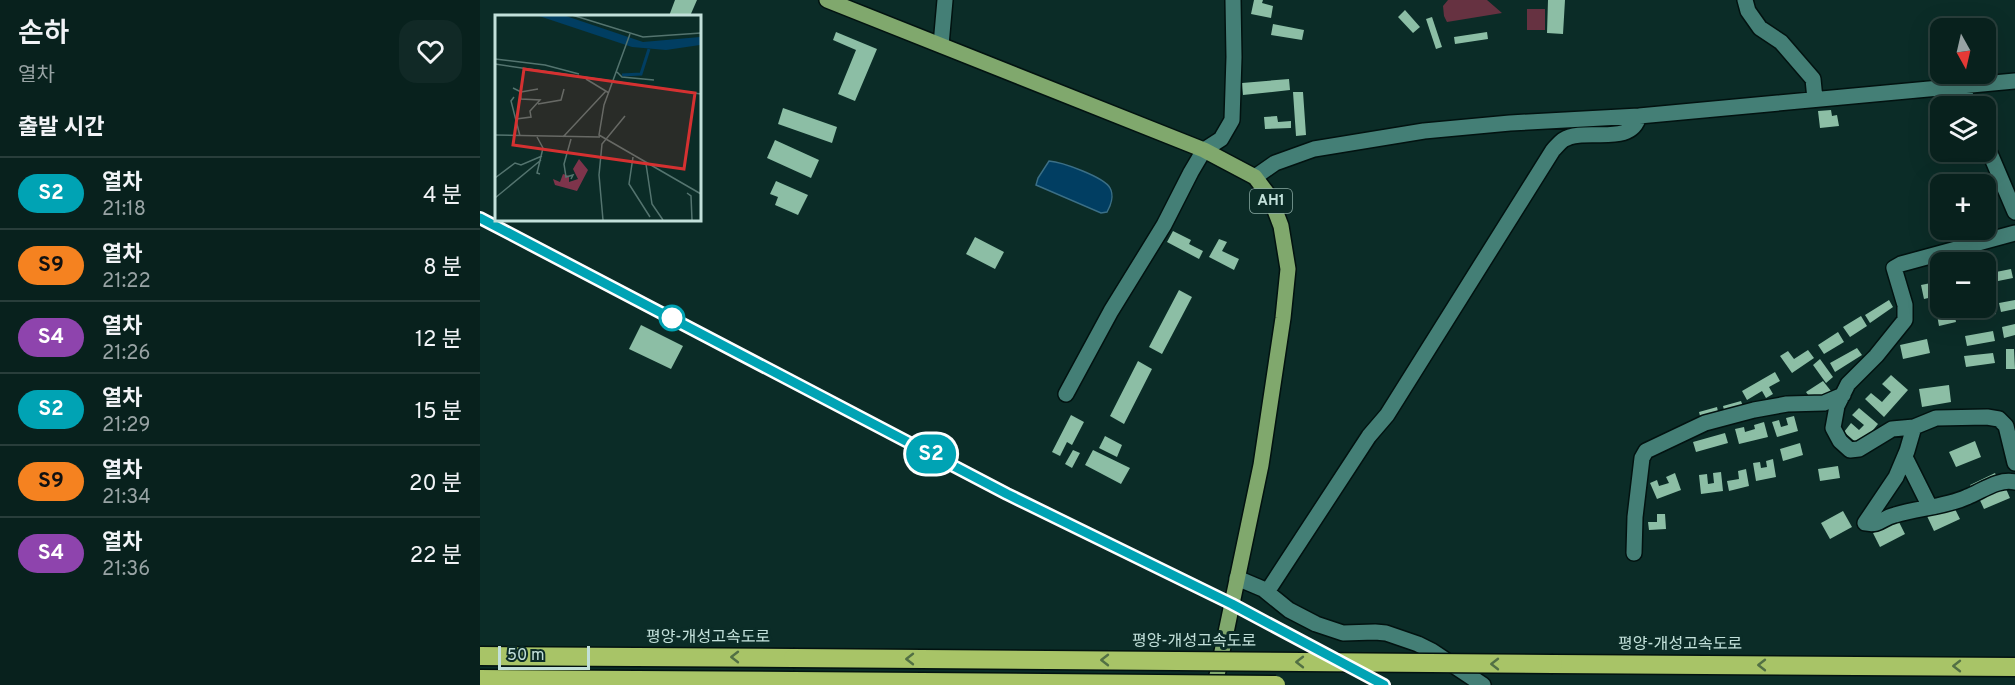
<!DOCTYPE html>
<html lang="ko">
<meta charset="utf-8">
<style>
:root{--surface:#08211d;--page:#112926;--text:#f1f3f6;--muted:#98a3a4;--line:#293e3b}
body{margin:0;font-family:Overpass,"Noto Sans KR",sans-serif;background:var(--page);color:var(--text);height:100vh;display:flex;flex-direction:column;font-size:22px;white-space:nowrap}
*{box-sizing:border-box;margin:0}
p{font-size:20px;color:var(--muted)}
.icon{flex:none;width:33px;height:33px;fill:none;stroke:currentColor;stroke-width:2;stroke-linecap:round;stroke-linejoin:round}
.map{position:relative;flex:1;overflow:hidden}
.details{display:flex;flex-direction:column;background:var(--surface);width:480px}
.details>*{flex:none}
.badge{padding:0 12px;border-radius:20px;font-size:21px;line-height:39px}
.needle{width:39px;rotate:172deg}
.buttons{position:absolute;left:1450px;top:18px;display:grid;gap:12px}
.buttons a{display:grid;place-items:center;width:66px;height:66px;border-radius:12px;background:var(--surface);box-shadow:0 6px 24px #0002,0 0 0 2px var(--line);font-size:30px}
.scale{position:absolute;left:18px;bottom:15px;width:92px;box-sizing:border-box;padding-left:6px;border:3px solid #c2e0da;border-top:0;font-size:16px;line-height:21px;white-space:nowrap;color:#c2e0da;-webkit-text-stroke:4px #0b2c27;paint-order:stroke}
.map>.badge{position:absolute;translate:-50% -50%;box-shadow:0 0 0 3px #fff}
h2{padding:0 18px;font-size:22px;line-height:54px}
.round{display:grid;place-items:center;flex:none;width:63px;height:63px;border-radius:18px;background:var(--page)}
.summary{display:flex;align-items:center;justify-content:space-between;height:102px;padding:0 18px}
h1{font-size:28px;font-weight:600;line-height:45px}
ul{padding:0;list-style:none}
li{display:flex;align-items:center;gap:18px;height:72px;padding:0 18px;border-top:2px solid var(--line)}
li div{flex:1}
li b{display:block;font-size:22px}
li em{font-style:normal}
li .badge{min-width:66px;font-weight:700;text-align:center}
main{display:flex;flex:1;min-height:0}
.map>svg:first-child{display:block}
.green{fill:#663241}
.water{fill:#013e62;stroke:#3b6f86;stroke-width:1.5}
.building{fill:#8cbea5}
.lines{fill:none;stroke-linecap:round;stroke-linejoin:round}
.minor-casing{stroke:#021210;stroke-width:18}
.major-casing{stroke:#021210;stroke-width:18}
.highway-casing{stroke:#021210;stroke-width:21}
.minor{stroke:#447f76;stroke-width:15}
.major{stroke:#80a86d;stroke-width:15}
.highway{stroke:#a8c467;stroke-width:18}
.rail{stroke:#a6c5bf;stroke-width:4;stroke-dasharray:8 8;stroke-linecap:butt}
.highway-bridge-casing{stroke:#021210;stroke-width:21;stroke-linecap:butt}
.highway-bridge{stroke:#a8c467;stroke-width:18}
.oneway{stroke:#527044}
.line-casing{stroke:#fff;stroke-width:14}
.line{stroke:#00a3b4;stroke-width:9}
.stop-dot{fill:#fff;stroke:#00a3b4;stroke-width:3}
.labels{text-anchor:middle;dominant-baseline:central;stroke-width:6;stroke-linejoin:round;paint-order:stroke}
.shield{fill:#0b2c27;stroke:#8baaa4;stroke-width:1.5}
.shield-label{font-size:15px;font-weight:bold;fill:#c2e0da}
.street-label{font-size:16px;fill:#c2e0da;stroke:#0b2c27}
.inset-river{fill:none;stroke:#013e62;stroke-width:3}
.inset-road{fill:none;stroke:#54746f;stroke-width:1.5}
.view{fill:#d53131;fill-opacity:0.15;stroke:#d53131;stroke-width:3}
.inset-edge{fill:none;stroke:#c2e0da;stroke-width:3}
</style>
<main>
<section class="details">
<div class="summary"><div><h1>손하</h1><p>열차</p></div><a class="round"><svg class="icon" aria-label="heart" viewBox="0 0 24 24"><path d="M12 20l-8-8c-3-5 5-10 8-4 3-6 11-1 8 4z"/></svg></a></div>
<h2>출발 시간</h2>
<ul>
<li><span class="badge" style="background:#00a3b4;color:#fff">S2</span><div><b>열차</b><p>21:18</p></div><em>4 분</em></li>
<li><span class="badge" style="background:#f58220;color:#111">S9</span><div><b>열차</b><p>21:22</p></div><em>8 분</em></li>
<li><span class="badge" style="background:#8e44ad;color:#fff">S4</span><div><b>열차</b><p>21:26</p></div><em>12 분</em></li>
<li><span class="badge" style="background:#00a3b4;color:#fff">S2</span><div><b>열차</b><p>21:29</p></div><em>15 분</em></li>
<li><span class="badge" style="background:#f58220;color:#111">S9</span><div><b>열차</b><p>21:34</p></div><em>20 분</em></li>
<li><span class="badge" style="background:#8e44ad;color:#fff">S4</span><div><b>열차</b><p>21:36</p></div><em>22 분</em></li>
</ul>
</section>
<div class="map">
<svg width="1535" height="685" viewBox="0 0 1535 685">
<rect width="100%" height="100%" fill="#0b2c27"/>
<path class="green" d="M 968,0 L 1007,0 L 1022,13 L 967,22 L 964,16 L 963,6 Z
M 1047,9 L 1065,9 L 1065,30 L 1047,30 Z"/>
<path class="water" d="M 569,161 C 582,162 624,177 630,188 C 634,195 631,205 627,212 L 621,213 L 556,185 L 558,178 Z"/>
<path class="building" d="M 195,0 L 217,0 L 210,16 L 189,16 Z
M 774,0 L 783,0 L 782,3 L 793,6 L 791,18 L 771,14 Z
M 1068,0 L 1085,0 L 1083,34 L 1067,33 Z
M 925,10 L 940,27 L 933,33 L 918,17 Z
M 952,17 L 962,47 L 956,49 L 946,19 Z
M 793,24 L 824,30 L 822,40 L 791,35 Z
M 356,32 L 397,49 L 375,101 L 358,94 L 376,50 L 353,40 Z
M 1007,32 L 1008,39 L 975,44 L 974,37 Z
M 809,79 L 810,90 L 763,95 L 762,83 Z
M 813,92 L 823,92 L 826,135 L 816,136 Z
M 303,108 L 357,127 L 352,143 L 298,124 Z
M 1351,110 L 1352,116 L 1357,115 L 1359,126 L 1340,128 L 1338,111 Z
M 797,116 L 798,122 L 811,121 L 811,128 L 785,129 L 784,117 Z
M 295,140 L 339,160 L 331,178 L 287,158 Z
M 296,181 L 328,195 L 318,215 L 295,205 L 298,197 L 290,194 Z
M 693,231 L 711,240 L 709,244 L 723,251 L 719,259 L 687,242 Z
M 495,237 L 524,252 L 515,269 L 486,254 Z
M 739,239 L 747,242 L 742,251 L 759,259 L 754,270 L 729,257 Z
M 1531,269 L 1533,278 L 1513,282 L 1511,273 Z
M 1461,281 L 1461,295 L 1444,299 L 1441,285 Z
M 699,290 L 712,297 L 682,354 L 669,347 Z
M 1512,295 L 1516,314 L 1493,319 L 1491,310 L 1506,308 L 1506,296 Z
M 1409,300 L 1413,307 L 1390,323 L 1385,315 Z
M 1535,300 L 1535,309 L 1521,312 L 1519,303 Z
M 1474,312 L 1476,322 L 1459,326 L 1457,315 Z
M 1381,316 L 1387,326 L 1370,337 L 1363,327 Z
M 1535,324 L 1535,335 L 1524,338 L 1522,327 Z
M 161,325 L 203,346 L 191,369 L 149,349 Z
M 1513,331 L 1515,341 L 1487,346 L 1485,336 Z
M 1358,332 L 1364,342 L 1344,354 L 1338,345 Z
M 1447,339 L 1450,353 L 1423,359 L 1420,345 Z
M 1377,348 L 1382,355 L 1355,372 L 1350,363 Z
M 1526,349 L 1534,349 L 1535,369 L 1526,369 Z
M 1328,350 L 1334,358 L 1312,373 L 1300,356 L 1308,351 L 1314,359 Z
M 1513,353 L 1515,363 L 1486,367 L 1484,356 Z
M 1340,359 L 1353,377 L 1346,383 L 1333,365 Z
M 658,361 L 672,369 L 644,424 L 630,416 Z
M 1295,372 L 1300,381 L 1289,387 L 1293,394 L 1286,398 L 1282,391 L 1267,400 L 1262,391 Z
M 1411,375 L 1428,390 L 1404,417 L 1385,399 L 1391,393 L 1402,402 L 1411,392 L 1402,384 Z
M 1343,381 L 1351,391 L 1334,403 L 1326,392 Z
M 1469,385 L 1471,402 L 1442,407 L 1439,389 Z
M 1261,401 L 1264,409 L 1245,414 L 1243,406 Z
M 1237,407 L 1239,416 L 1221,420 L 1219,412 Z
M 1379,408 L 1398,424 L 1380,446 L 1364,432 L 1371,423 L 1379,430 L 1384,425 L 1372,415 Z
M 591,415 L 604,422 L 592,445 L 587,442 L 580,456 L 572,452 Z
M 1314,416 L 1318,431 L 1297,437 L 1292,422 L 1299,420 L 1301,427 L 1308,425 L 1306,418 Z
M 1284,422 L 1288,437 L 1259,444 L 1255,429 L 1264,427 L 1265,432 L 1275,429 L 1274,425 Z
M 1245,433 L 1248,443 L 1216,452 L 1213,442 Z
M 625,436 L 642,445 L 637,457 L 619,448 Z
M 1495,441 L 1501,457 L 1476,467 L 1469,452 Z
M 1320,443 L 1323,455 L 1303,461 L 1300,449 Z
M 593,450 L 600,453 L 592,468 L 585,464 Z
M 613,450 L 650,468 L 641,484 L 605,465 Z
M 1293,459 L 1296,477 L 1276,481 L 1273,463 L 1280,462 L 1281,468 L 1287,467 L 1286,461 Z
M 1358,466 L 1360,478 L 1340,481 L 1338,469 Z
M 1266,469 L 1269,486 L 1249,491 L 1247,481 L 1259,479 L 1258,471 Z
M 1241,472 L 1243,491 L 1221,494 L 1219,475 L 1227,474 L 1228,484 L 1234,483 L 1233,473 Z
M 1195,473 L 1201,490 L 1177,499 L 1170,483 L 1177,480 L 1179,486 L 1189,483 L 1186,477 Z
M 1515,473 L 1518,480 L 1494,492 L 1490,485 Z
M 1524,484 L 1530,498 L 1504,509 L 1498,496 Z
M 1473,505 L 1480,519 L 1454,531 L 1447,516 Z
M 1363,511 L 1372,527 L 1350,539 L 1341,523 Z
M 1177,514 L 1185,514 L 1186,529 L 1169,530 L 1168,522 L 1177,522 Z
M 1418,520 L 1425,534 L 1400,547 L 1393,533 Z"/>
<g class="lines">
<defs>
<path id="minor" d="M 1265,0 L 1268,11 L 1280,28 L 1301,42 L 1333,79 L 1335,99
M 461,45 L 465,0
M 1482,87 L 1490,106
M 1506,144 L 1535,212
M 775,177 L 795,163 L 834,149 L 944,131 L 1030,123 L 1159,116 L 1535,81
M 1535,233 L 1421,264 L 1414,268 L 1425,305 L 1425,320 L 1396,356 L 1368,384 L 1357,406 L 1353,428 L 1360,441 L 1370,450 L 1379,449 L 1412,429 L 1434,427 L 1456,418 L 1507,417 L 1519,419 L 1526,426 L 1535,463
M 586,394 L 631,311 L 684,225 L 711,172 L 724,150 L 741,139 L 752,120 L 754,57 L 753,0
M 1434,427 L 1427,451 L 1416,477 L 1385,523 C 1401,526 1401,518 1415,515 C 1438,508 1465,507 1487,497 C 1502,491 1519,478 1535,482
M 1425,457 L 1450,507
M 1154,553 L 1155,517 L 1162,458 L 1166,451 L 1225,423 L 1274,410 L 1307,404 L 1344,403 L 1363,395
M 757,578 L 783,589 L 809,610 L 836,624 L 863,633 L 895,632 L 906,633 L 938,644 L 952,651 L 1003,685
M 787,592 L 889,436 L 907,415 L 1073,150 C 1076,147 1079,143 1083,140 C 1105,126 1151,148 1159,116"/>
<path id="major" d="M 347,0 L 724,150 L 775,177 L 790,197 L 801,226 L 808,269 L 803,318 L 781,465 L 735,685"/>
<path id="highway" d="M 0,656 L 313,658
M 1073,664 L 1535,667
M 0,679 L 313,681"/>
</defs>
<use href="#minor" class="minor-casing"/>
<use href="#major" class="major-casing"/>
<use href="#highway" class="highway-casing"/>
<use href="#minor" class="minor"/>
<use href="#major" class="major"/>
<use href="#highway" class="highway"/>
<path class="rail" d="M 0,218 L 527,494 L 752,604 L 904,685"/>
<defs>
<path id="highway-bridge" d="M 313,658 L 1073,664
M 313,681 L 796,685"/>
</defs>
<use href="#highway-bridge" class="highway-bridge-casing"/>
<use href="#highway-bridge" class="highway-bridge"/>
</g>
<defs><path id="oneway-chevron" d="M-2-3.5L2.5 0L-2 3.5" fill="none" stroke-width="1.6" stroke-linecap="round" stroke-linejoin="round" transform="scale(1.5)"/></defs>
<g class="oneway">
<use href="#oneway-chevron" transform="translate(255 657) rotate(-180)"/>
<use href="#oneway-chevron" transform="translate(430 659) rotate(-180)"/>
<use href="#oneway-chevron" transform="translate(625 660) rotate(-180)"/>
<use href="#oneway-chevron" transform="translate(820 662) rotate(-180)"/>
<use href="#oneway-chevron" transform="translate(1015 664) rotate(-180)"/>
<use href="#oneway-chevron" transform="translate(1282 665) rotate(-180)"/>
<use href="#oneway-chevron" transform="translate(1477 666) rotate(-180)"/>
</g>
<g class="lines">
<defs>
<path id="line" d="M 0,218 L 527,494 L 752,604 L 904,685"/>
</defs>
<use href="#line" class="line-casing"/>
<use href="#line" class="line"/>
</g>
<circle class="stop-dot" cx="192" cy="318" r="12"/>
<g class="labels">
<rect class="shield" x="770" y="189" width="42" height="24" rx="4.5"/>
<g class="shield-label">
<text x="791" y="201">AH1</text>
</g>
<g class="street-label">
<text x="228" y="638">평양-개성고속도로</text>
<text x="714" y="642">평양-개성고속도로</text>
<text x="1200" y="645">평양-개성고속도로</text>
</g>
</g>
<g transform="translate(15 15)">
<rect width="206" height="206" fill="#0b2c27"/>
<path d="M 84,144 L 93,155 L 82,176 L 60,170 L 58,164 L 65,167 L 68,159 L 74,161 L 74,167 L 83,164 L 78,154 Z" fill="#7e344b"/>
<path d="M 41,0 L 68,0 L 148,27 L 205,22 L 205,30 L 171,35 L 137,32 Z" fill="#013e62"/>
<path class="inset-river" d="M 127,60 L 146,59 L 154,34"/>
<path class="inset-road" d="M 77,0 L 148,22 L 206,18M 135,19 L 109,90 L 104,120 L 206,179M 0,44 L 50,50 L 84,59M 0,49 L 206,79M 122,57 L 127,62 L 159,65M 91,64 L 114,78M 18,73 L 26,77 L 43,74M 19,82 L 16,86 L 25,121M 43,89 L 66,85 L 69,74M 21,104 L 36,102 L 35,96 L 45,85 L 26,84 L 25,76M 0,120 L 105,122M 42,122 L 48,133 L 42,158 L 45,159M 68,122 L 111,76M 138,142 L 134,169 L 155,202M 151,149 L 157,189 L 168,205M 0,163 L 20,148 L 26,150 L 47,141M 76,164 L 78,160 L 71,162 L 69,149 L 76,124M 192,178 L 196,181 L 197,205M 0,183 L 46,145M 108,205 L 104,160 L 107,129 L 130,101"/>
<path class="view" d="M 29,54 L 200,78 L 189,154 L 18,130 Z"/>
<rect width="206" height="206" class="inset-edge"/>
</g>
</svg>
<div class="buttons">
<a><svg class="needle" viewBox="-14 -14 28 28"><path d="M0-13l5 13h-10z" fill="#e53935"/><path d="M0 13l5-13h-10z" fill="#98a3a4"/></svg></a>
<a><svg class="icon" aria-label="layers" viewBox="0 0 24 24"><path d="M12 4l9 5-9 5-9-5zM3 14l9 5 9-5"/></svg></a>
<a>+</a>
<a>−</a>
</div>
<div class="scale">50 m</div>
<b class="badge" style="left:451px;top:454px;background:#00a3b4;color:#fff">S2</b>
</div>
</main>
